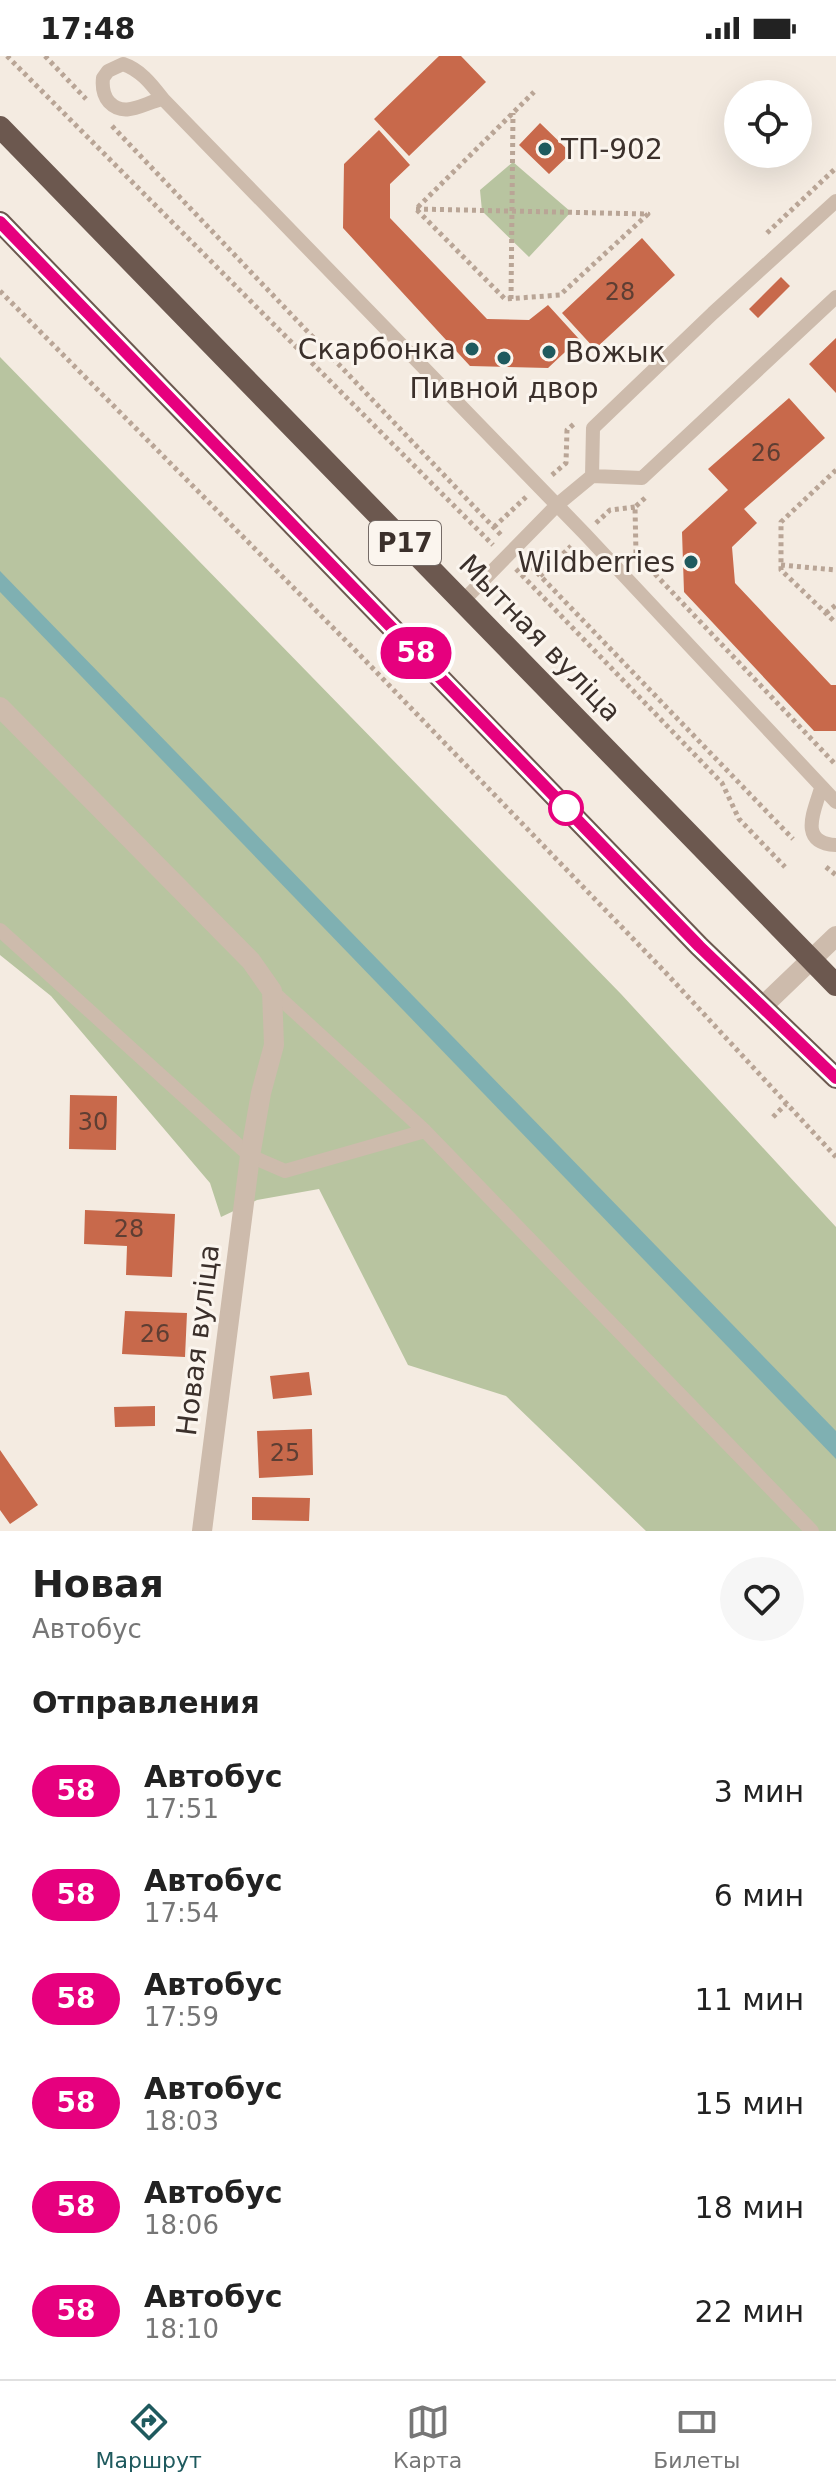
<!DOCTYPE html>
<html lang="ru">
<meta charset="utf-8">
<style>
:root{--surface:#fff;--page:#f6f6f6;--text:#222;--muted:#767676;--line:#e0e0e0;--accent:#1f5a5e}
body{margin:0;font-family:"DejaVu Sans",sans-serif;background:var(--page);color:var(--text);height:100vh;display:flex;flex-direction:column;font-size:30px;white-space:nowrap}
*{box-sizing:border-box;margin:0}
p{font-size:26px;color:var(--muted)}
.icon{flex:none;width:44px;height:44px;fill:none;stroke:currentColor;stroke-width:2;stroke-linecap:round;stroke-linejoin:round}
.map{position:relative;height:1475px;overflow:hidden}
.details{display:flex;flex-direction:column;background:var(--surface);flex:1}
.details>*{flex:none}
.badge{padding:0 16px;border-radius:26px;font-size:28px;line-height:52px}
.controls{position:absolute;left:724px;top:24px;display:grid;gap:16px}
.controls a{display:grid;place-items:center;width:88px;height:88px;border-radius:50%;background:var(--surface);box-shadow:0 8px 32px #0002;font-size:40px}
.map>.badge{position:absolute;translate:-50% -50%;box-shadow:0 0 0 4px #fff}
h2{padding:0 32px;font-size:30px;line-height:72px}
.round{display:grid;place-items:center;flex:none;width:84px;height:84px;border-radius:42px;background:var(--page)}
.overview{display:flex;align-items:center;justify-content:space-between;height:136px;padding:0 32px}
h1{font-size:38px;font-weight:800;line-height:60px}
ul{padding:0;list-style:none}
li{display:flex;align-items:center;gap:24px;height:104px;padding:0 32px}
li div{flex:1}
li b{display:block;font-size:30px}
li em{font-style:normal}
li .badge{min-width:88px;font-weight:700;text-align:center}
.status{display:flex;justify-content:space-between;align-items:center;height:56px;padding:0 40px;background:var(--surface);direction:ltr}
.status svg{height:22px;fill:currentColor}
.menu{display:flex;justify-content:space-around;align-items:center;height:112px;border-top:2px solid var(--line);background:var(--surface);font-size:22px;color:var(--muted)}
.menu a{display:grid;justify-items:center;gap:4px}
.menu .on{color:var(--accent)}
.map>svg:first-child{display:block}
.green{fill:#b8c4a0}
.water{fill:#7fb0b2}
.building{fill:#c8694b}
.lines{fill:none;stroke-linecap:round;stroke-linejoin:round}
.path{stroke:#b9a596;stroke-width:5;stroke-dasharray:4 4;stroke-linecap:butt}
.service{stroke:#cdbbac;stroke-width:14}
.minor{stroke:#cdbbac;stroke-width:20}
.trunk{stroke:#6c584f;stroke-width:22}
.line-casing{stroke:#fff;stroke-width:18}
.line{stroke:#e6007e;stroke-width:12}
.poi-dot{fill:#1f5a5e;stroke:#fbf5ee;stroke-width:3}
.stop-dot{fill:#fff;stroke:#e6007e;stroke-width:4}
.labels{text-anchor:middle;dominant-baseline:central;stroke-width:6;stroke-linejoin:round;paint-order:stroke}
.number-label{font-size:24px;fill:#5e3e33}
.shield{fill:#fbf5ee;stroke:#756b66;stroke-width:2}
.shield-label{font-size:26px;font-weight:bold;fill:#3b302b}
.poi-label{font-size:28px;fill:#3b302b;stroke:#fbf5ee;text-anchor:start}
.street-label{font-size:28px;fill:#3b302b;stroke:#fbf5ee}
</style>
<div class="status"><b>17:48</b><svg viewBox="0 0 49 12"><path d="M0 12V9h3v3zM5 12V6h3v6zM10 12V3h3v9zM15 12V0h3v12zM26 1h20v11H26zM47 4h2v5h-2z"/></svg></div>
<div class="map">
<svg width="836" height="1475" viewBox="0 0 836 1475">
<rect width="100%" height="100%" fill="#f4ebe1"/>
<path class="green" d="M 513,106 L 571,156 L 529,201 L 482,155 L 480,134 Z
M 0,301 L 621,938 L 836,1171 L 836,1475 L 646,1475 L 506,1340 L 408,1309 L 319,1133 L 257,1144 L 221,1161 L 210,1127 L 51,940 L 0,899 Z"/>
<path class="water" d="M 0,515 L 836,1375 L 836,1403 L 0,536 Z"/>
<path class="building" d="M 439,0 L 461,0 L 486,26 L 409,100 L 374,63 Z
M 540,67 L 571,97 L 549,118 L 519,89 Z
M 379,74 L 410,109 L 390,128 L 390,162 L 487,263 L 529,264 L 548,249 L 579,283 L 548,312 L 470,310 L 343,172 L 344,108 Z
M 642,182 L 675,219 L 595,293 L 562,257 Z
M 781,221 L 790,230 L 758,262 L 749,253 Z
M 836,282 L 836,337 L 809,308 Z
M 789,342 L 825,382 L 744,453 L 757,467 L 732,491 L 735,527 L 831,629 L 836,629 L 836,675 L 814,675 L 684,536 L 682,476 L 728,434 L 708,413 Z
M 70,1039 L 117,1040 L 116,1094 L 69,1093 Z
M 85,1154 L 175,1158 L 172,1221 L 126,1219 L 127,1190 L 84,1188 Z
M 125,1255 L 187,1257 L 185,1301 L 122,1298 Z
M 309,1316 L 312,1339 L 273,1343 L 270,1320 Z
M 155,1350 L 155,1370 L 115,1371 L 114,1351 Z
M 312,1373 L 313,1419 L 259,1422 L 257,1375 Z
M 0,1394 L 38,1449 L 10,1468 L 0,1454 Z
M 252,1441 L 310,1442 L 309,1465 L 252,1464 Z"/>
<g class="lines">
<path class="path" d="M 7,0 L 493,489
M 45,0 L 86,43
M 112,70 L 502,480
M 416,153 L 648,158 L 560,239 L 505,243 L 416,153 L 534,36
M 767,177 L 836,112
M 0,235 L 358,597 L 666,917 L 836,1101
M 511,243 L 513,57
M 836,414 L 781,466 L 781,514 L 836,567
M 552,419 L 566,407 L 567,374 L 575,367
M 645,442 L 635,451 L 636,498 L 836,709
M 596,467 L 610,454 L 635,451
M 494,471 L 526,441
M 526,505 L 793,783
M 781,509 L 836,514
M 516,513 L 722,727 L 739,763 L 785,811
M 540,520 L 571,490
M 826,557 L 836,549
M 826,811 L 836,819
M 773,1061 L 786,1048"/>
<path class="service" d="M 163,43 C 145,46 125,63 109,46 C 103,39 102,31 103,22 L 108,15 L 123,8 C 141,14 152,29 163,43 L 585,478 L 836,746
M 592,420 L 593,372 L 713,257 L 836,145
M 462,546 L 557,449 L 592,420 L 642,422 L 836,241
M 821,732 C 815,754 797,787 836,789
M 0,874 L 250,1100 L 285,1115 L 425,1075
M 272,935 L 425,1075 L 812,1475"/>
<path class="minor" d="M 0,651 L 251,905 L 272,935 L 274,989 L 261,1037 L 250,1100 L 202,1475
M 763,950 L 836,880"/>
<path class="trunk" d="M 0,71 L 836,929
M 0,166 L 699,890 L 836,1022"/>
</g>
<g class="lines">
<defs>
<path id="line" d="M 0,166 L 699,890 L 836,1022"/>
</defs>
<use href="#line" class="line-casing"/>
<use href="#line" class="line"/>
</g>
<g class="poi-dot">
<circle cx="545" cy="93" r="8"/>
<circle cx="472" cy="293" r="8"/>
<circle cx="549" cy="296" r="8"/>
<circle cx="504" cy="302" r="8"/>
<circle cx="691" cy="506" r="8"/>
</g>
<circle class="stop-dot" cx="566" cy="752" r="16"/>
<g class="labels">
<g class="number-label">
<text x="620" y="236">28</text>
<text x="766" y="397">26</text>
<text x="93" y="1066">30</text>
<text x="129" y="1173">28</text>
<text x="155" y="1278">26</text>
<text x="285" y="1397">25</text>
</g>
<rect class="shield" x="369" y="465" width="72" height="44" rx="6"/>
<g class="shield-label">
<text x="405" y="487">Р17</text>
</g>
<g class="poi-label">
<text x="561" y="93">ТП-902</text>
<text x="456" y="293" text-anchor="end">Скарбонка</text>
<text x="565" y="296">Вожык</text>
<text x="504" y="332" text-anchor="middle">Пивной двор</text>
<text x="675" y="506" text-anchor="end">Wildberries</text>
</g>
<g class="street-label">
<text transform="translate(540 582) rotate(46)">Мытная вуліца</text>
<text transform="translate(198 1284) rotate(-83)">Новая вуліца</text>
</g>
</g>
</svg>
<div class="controls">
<a><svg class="icon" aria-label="locate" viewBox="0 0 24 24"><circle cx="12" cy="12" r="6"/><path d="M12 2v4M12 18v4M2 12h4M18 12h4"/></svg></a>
</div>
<b class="badge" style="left:416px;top:597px;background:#e6007e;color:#fff">58</b>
</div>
<section class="details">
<div class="overview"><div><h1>Новая</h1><p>Автобус</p></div><a class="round"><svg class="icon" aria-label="heart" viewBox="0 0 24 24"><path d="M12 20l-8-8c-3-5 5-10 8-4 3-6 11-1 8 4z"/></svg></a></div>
<h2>Отправления</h2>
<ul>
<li><span class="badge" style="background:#e6007e;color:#fff">58</span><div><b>Автобус</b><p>17:51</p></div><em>3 мин</em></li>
<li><span class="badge" style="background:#e6007e;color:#fff">58</span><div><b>Автобус</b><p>17:54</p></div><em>6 мин</em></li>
<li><span class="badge" style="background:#e6007e;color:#fff">58</span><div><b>Автобус</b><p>17:59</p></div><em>11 мин</em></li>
<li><span class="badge" style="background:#e6007e;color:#fff">58</span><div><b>Автобус</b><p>18:03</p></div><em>15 мин</em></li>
<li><span class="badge" style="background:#e6007e;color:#fff">58</span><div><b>Автобус</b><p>18:06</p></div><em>18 мин</em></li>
<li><span class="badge" style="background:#e6007e;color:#fff">58</span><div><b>Автобус</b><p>18:10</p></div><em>22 мин</em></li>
</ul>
</section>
<nav class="menu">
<a class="on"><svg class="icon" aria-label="directions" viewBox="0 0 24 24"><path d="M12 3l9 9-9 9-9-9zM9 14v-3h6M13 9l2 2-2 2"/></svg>Маршрут</a>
<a><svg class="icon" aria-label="map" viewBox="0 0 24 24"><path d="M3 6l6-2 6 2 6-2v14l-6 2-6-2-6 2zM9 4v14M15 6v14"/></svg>Карта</a>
<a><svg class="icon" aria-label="tickets" viewBox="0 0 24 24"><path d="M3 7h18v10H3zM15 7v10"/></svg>Билеты</a>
</nav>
